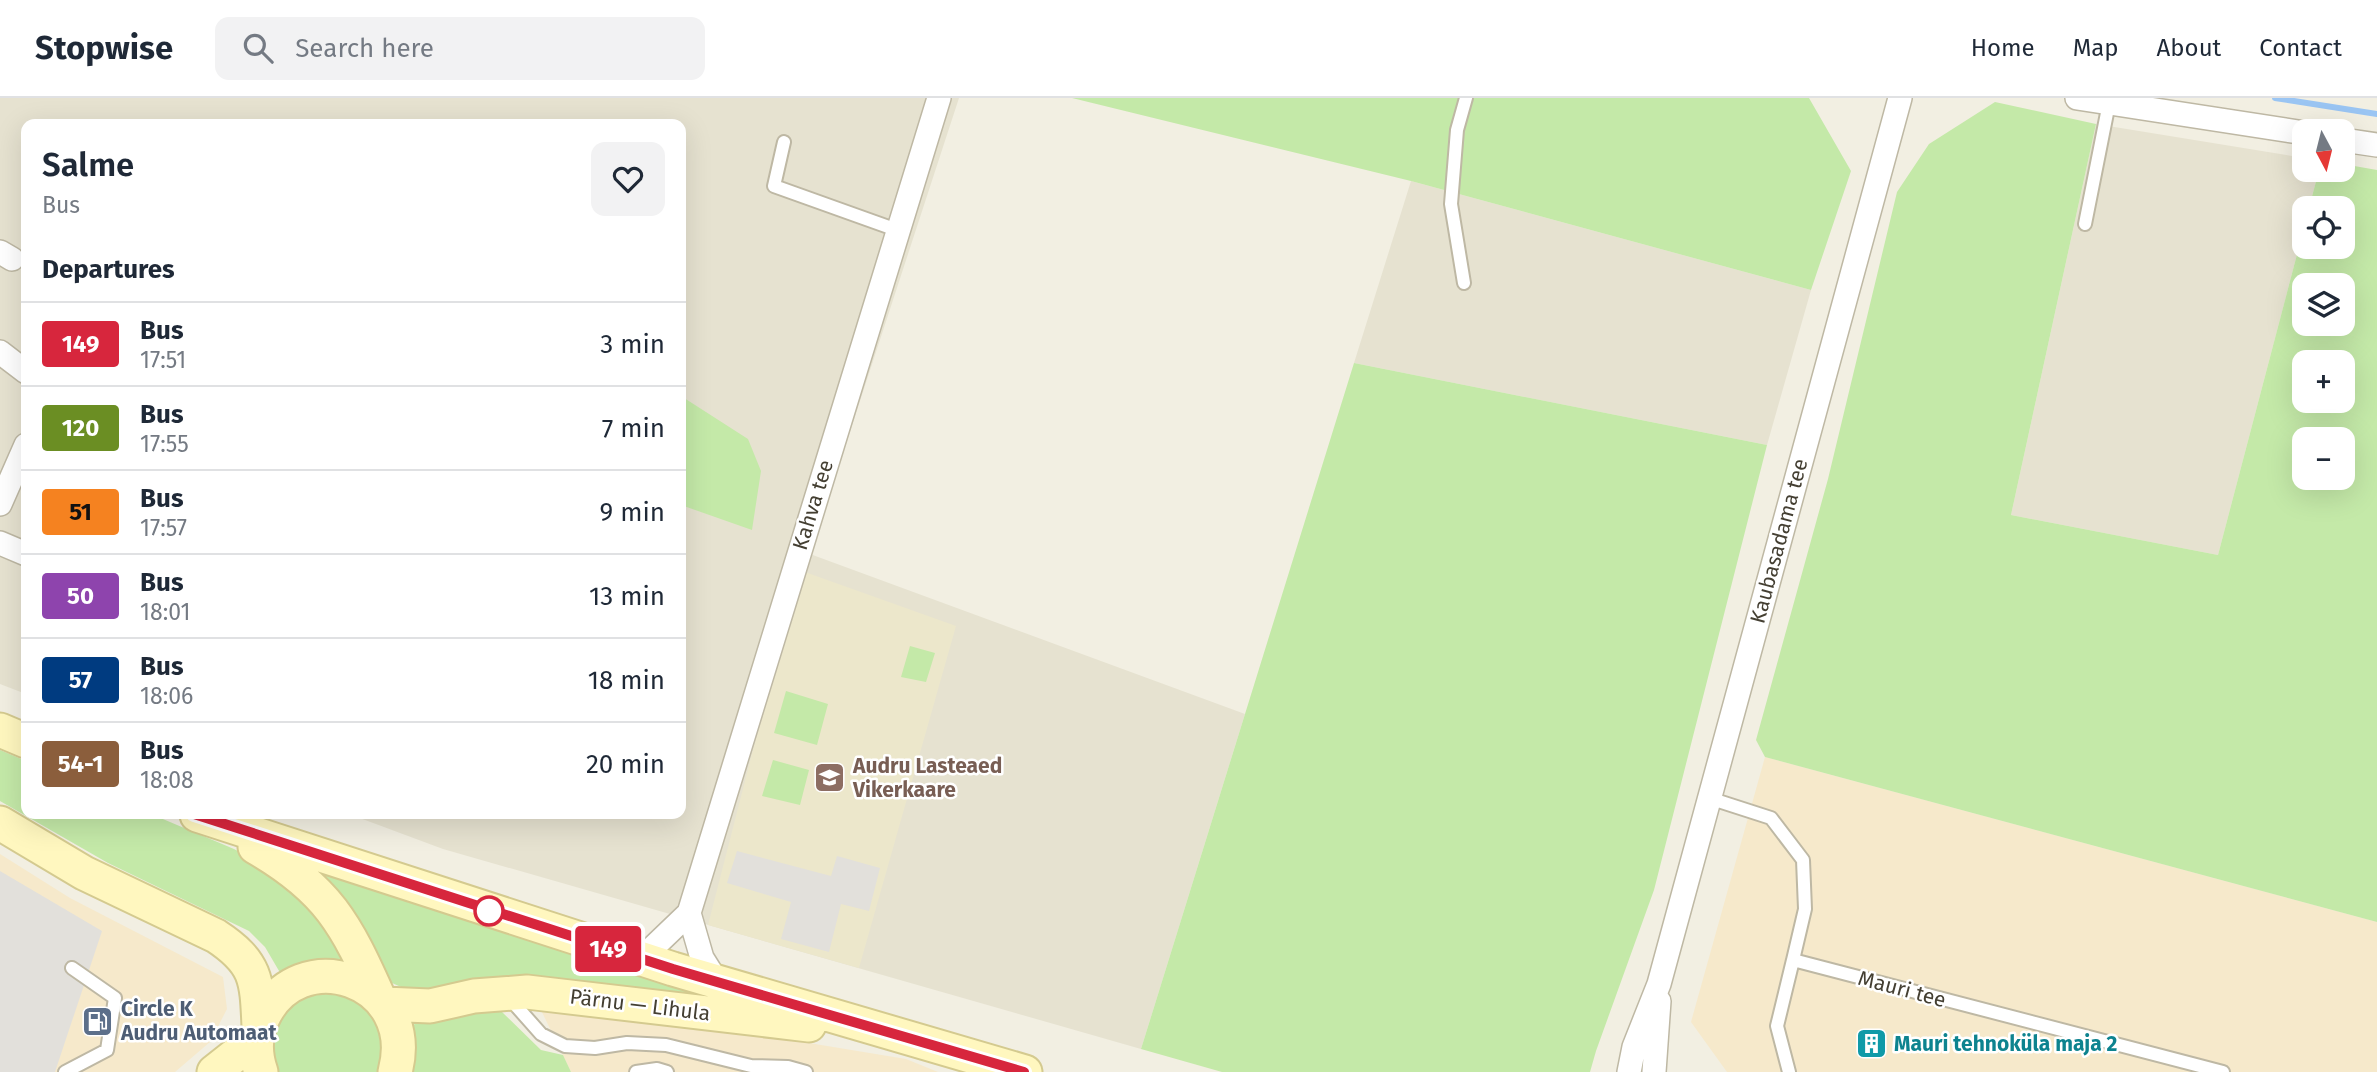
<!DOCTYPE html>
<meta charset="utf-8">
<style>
:root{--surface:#fff;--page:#f2f2f3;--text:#1f2937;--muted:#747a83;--line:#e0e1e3}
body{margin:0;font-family:"Fira Sans",sans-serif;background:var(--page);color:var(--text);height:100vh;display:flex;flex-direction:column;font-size:26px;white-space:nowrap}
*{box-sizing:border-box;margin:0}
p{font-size:23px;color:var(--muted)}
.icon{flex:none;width:38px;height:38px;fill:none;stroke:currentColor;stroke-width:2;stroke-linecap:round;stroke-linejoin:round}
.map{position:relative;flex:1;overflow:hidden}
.sheet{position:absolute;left:21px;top:21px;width:665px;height:700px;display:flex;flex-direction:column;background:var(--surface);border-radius:14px;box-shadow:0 7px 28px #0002}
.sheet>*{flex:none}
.badge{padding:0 14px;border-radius:5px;font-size:24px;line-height:46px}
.needle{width:46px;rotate:173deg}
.tools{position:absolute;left:2292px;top:21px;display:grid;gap:14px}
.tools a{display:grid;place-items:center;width:63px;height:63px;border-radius:14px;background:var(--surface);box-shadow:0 7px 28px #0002;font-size:35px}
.map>.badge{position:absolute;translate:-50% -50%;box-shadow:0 0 0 4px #fff}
h2{padding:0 21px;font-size:26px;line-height:63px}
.round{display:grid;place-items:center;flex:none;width:74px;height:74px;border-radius:14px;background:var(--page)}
.overview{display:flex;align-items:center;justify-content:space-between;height:119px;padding:0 21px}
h1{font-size:33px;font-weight:600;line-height:52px}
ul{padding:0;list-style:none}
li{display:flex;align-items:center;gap:21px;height:84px;padding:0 21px;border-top:2px solid var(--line)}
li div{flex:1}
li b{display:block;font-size:26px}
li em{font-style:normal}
li .badge{min-width:77px;font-weight:700;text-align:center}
header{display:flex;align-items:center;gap:42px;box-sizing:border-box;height:98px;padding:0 35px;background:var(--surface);border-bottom:2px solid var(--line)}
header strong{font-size:33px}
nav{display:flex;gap:38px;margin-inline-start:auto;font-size:24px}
.search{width:490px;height:63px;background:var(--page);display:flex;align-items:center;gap:18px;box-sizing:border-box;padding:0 24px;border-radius:14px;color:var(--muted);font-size:26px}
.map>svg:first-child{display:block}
.residential{fill:#e6e2d0}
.commercial{fill:#f6e9cb}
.education{fill:#ece7cb}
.green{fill:#c4e9a8;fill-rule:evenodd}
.parking{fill:#e2e0db}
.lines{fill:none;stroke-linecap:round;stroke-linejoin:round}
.stream{stroke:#9ac5f3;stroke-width:6}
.lane-casing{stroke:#beb8a4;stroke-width:16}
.street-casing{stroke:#beb8a4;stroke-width:26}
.secondary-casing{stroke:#d4ca8f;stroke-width:37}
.lane{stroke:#fff;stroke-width:12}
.street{stroke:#fff;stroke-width:23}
.secondary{stroke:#fff7bf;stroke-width:33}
.line-casing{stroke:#fff;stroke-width:16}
.line{stroke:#d7263d;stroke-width:10}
.stop-dot{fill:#fff;stroke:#d7263d;stroke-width:3.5}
.labels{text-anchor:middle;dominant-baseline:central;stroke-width:5;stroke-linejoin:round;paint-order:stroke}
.street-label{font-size:21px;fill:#443f32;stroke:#fff}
.education-label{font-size:21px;font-weight:bold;fill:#785e54;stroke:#fff;text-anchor:start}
.service-label{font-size:21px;font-weight:bold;fill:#4e5e75;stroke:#fff;text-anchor:start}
.culture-label{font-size:21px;font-weight:bold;fill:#0d838f;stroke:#fff;text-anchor:start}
</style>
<header>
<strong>Stopwise</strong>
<div class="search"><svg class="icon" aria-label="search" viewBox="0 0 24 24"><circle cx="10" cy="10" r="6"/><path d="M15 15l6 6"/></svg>Search here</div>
<nav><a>Home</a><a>Map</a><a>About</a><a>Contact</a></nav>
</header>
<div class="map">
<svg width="2377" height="974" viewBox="0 0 2377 974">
<rect width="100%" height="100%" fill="#f2efe2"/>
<path class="residential" d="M 0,0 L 959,0 L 810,456 L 1245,616 L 1141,951 L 443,751 L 349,716 L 681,716 L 681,26 L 26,26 L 26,596 L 0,586 Z
M 2096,26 L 2305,60 L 2305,72 L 2319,72 L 2309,110 L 2305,110 L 2305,126 L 2218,457 L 2011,417 Z
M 1411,83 L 1811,192 L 1767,347 L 1354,265 Z"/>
<path class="commercial" d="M 1765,659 L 2377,824 L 2377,974 L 1727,974 L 1691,924 Z
M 0,756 L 70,800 L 223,879 L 227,911 L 210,944 L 175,974 L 0,974 Z
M 540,910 L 724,931 L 906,961 L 938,974 L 571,974 Z"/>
<path class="education" d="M 805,474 L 956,528 L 859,870 L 708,827 L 755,644 Z"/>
<path class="green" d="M 1072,0 L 1809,0 L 1851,73 L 1811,192 L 1411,83 Z
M 1995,4 L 2096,26 L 2011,417 L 2218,457 L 2305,126 L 2305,149 L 2343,149 L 2343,110 L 2309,110 L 2319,72 L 2343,72 L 2343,66 L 2377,72 L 2377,824 L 1765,659 L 1756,642 L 1828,381 L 1897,94 L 1929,46 ZM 2305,187 L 2343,187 L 2343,226 L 2305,226 ZM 2305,264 L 2343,264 L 2343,303 L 2305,303 ZM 2305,341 L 2343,341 L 2343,380 L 2305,380 Z
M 1354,265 L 1767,347 L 1654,792 L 1596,953 L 1590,974 L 1222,974 L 1141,951 Z
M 681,298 L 748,341 L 761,373 L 752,432 L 681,407 Z
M 910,548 L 935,555 L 926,584 L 901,579 Z
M 786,593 L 828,606 L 817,647 L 774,635 Z
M 0,652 L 26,663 L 26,716 L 151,716 L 234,751 L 275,773 L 302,796 L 354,870 L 282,878 L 265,849 L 249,833 L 108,765 L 0,703 Z
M 773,662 L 809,672 L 800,707 L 762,698 Z
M 316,772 L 719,901 L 425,894 L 408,892 L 392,885 L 363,833 Z
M 327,892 L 364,904 L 385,936 L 381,974 L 276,974 C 267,951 274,918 295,903 C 303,897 318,895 327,892 Z
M 479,911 L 502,914 L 541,952 L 563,957 L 571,974 L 407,974 L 407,928 Z"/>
<path class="parking" d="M 737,753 L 831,778 L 837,758 L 880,770 L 869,813 L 841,806 L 829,854 L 781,841 L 791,804 L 727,785 Z
M 0,773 L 102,833 L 55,974 L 0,974 Z"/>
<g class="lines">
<path class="stream" d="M 2275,0 L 2377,16"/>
<defs>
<path id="lane" d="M 784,44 L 774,88 L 897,132
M 2085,126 L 2109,5
M 1464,185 L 1451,106 L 1457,32 L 1466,0
M 1709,700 L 1771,720 L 1803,762 L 1805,811 L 1793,862 L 2223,974
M 510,901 L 541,936 L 565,948 L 595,950 L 627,945 L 666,947 L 751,968 L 788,969 L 806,974
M 65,974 L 107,952 L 115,900 L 72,870
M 636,974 L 657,971 L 667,974
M 1789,974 L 1777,928 L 1793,862"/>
<path id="street" d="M 2077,0 L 2305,35
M 2343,42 L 2377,47
M 0,154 L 12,161
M 0,254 L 26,274
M 0,406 L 26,347
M 0,445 L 26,456
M 689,815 L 702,860 L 717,884
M 641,861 L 689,815 L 939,0
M 1629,974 L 1634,949 L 1659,886 L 1900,0
M 1654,974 L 1659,903"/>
<path id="secondary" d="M 0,632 L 26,643
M 197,717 L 673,871 L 1025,974
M 0,725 L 84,775 L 216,838 C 257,865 257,882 259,929
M 255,749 C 328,791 346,826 379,900
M 384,906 L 430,908 L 474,898 L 527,894 L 809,927
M 214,974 L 257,940
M 261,974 C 255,957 255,938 262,922 C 297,841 420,881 395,974"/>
</defs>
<use href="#lane" class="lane-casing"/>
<use href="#street" class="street-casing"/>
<use href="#secondary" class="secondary-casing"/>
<use href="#lane" class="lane"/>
<use href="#street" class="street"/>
<use href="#secondary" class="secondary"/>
</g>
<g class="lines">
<defs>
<path id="line" d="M 194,716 L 673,871 L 1024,974"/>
</defs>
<use href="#line" class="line-casing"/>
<use href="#line" class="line"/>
</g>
<defs>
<symbol id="school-square" viewBox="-11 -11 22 22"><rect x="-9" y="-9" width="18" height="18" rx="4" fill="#8d6e63" stroke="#fff"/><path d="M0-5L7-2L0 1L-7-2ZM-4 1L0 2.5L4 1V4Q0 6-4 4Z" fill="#fff"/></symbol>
<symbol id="fuel-square" viewBox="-11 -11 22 22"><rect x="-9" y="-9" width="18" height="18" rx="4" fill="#5c6f8a" stroke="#fff"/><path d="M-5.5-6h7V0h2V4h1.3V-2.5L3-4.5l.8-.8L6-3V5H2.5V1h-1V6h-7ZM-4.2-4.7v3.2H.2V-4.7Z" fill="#fff"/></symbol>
<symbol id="building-square" viewBox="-11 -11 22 22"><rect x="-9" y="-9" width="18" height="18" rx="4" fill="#0f9aa8" stroke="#fff"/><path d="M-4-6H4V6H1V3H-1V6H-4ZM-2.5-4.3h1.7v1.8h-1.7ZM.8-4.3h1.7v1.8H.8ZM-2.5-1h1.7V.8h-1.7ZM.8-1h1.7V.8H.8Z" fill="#fff"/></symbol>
</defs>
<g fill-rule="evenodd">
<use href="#school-square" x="812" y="662" width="35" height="35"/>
<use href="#fuel-square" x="80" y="906" width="35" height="35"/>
<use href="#building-square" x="1854" y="928" width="35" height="35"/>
</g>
<circle class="stop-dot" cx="489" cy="813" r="14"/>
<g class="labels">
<g class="street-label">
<text transform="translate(813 407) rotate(-73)">Kahva tee</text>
<text transform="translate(1779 443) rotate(-75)">Kaubasadama tee</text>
<text transform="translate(1902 891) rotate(15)">Mauri tee</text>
<text transform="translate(640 907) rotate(7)">Pärnu — Lihula</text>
</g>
<g class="education-label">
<text x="853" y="668">Audru Lasteaed<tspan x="853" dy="24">Vikerkaare</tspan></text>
</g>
<g class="service-label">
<text x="121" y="911">Circle K<tspan x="121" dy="24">Audru Automaat</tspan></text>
</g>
<g class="culture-label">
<text x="1894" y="946">Mauri tehnoküla maja 2</text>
</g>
</g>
</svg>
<div class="tools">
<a><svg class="needle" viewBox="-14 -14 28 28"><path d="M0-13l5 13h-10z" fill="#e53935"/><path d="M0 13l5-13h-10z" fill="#747a83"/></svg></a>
<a><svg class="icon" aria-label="locate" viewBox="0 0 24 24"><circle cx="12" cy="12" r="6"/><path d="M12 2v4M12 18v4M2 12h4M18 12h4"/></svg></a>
<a><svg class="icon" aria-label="layers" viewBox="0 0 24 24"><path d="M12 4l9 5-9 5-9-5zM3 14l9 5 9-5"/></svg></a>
<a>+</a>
<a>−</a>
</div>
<b class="badge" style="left:608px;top:851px;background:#d7263d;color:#fff">149</b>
<section class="sheet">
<div class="overview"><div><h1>Salme</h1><p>Bus</p></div><a class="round"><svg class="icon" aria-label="heart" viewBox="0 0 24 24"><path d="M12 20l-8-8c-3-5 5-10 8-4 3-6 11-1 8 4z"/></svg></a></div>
<h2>Departures</h2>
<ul>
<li><span class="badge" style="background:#d7263d;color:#fff">149</span><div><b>Bus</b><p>17:51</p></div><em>3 min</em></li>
<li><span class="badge" style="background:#6b8e23;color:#fff">120</span><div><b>Bus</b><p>17:55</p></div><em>7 min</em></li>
<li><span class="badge" style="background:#f58220;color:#111">51</span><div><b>Bus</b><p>17:57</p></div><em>9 min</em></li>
<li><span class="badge" style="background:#8e44ad;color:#fff">50</span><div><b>Bus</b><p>18:01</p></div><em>13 min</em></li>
<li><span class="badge" style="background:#003b80;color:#fff">57</span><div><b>Bus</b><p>18:06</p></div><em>18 min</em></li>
<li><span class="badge" style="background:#8b5e3c;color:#fff">54-1</span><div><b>Bus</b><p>18:08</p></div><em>20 min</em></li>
</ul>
</section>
</div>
